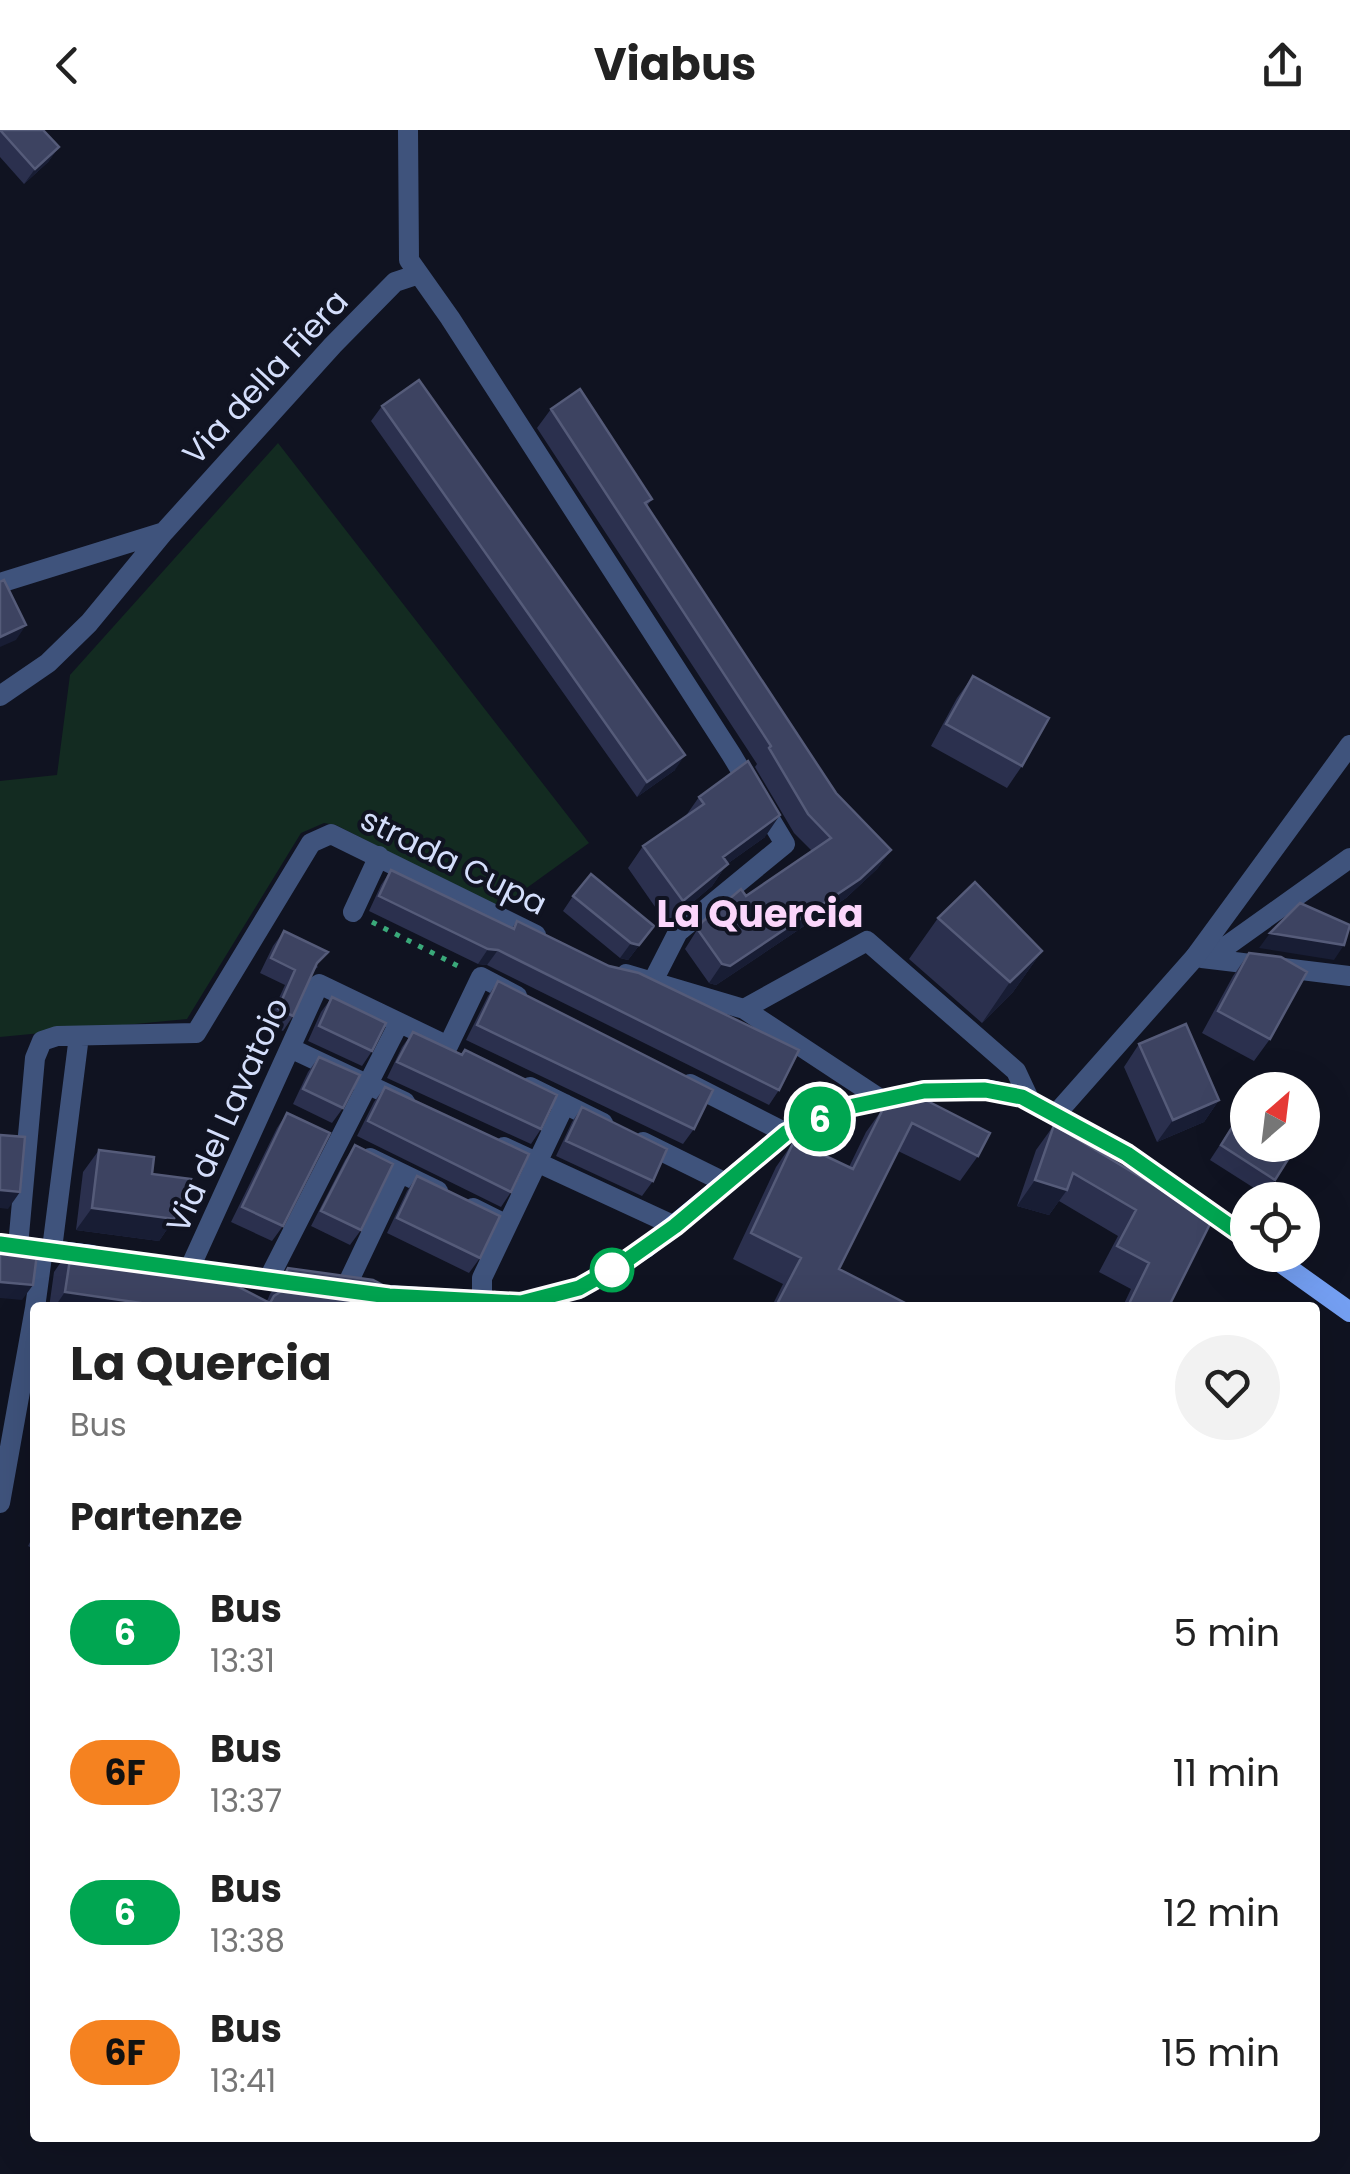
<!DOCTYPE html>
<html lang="it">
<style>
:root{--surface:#fff;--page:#f2f2f2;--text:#222;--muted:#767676}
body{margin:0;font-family:Poppins,sans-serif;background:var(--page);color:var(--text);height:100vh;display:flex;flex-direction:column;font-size:38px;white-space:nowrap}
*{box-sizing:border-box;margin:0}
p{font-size:32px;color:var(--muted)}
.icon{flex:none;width:55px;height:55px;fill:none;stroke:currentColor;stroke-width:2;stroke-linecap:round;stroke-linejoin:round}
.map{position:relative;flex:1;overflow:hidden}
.side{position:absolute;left:30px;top:1172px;width:1290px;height:840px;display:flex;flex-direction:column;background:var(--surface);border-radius:10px;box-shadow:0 10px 40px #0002}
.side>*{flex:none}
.badge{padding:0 20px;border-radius:32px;font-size:35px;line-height:65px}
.needle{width:65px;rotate:28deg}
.controls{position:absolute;left:1230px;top:942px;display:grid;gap:20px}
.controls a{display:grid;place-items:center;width:90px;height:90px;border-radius:50%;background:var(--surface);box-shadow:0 10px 40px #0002;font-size:50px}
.map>.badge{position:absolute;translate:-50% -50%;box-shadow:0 0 0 5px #fff}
h2{padding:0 40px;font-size:38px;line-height:90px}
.round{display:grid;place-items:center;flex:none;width:105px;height:105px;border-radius:52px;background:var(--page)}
.summary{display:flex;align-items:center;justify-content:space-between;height:170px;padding:0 40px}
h1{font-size:48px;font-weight:700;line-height:75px}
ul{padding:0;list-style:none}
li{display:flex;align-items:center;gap:30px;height:140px;padding:0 40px}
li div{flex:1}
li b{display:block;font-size:38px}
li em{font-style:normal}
li .badge{min-width:110px;font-weight:700;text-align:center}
header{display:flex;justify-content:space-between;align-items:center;height:130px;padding:0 40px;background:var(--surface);font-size:45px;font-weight:700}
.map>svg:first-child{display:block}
.green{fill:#132b21}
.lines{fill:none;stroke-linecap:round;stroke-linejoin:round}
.path{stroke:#3aa97a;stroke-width:5;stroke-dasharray:5 8;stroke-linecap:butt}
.minor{stroke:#3f537c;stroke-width:20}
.tertiary{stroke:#3f537c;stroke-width:20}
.secondary{stroke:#749ff2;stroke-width:20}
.wall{fill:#2b304e}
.shaded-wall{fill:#181d34}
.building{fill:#3d4361;stroke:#555b79;stroke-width:2.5}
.line-casing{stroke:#fff;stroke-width:22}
.line{stroke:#00a651;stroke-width:15}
.stop-dot{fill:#fff;stroke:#00a651;stroke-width:5}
.labels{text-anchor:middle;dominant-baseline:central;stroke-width:8;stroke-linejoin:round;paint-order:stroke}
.street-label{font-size:32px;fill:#d4defb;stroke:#101321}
.quarter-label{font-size:38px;font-weight:bold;fill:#fbd6fb;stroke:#101321}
</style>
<header><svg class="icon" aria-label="back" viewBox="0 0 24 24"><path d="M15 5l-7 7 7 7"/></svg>Viabus<svg class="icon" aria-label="share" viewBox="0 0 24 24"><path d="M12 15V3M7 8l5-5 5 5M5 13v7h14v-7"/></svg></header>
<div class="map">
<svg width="1350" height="2044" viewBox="0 0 1350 2044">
<rect width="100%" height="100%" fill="#101321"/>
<path class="green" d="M 278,313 L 589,713 L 499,778 L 336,695 L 324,693 L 301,703 L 187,889 L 0,907 L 0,651 L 57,645 L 70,545 Z"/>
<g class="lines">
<path class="path" d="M 372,792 L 460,837"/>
<path class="minor" d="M 408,0 L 409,130 L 450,188 L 731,624 L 785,714 L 678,802 L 654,849
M 0,453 L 164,402
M 0,566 L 48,533 L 89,493 L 164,402 L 333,215 L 395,152 L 419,144
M 353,782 L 379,726
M 1195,827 L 1228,815 L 1350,728
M 1202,828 L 1350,846
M 626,844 L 744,879 L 882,970
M 744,879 L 867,811 L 1016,941 L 1030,971
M 290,918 L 405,972
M 690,954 L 786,1003
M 530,957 L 603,993
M 643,1012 L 726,1053
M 504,1017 L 675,1096
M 370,1028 L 438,1061
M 473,1078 L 507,1095
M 18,1116 L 35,928 L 42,911 L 57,906 L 196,903 L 311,713 L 331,704 L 536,805
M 52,1119 L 79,906
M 203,1148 L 189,1140 L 319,854 L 448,916 L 481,847 L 517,866
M 268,1150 L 399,893
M 345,1159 L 400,1043
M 482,1173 L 482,1148 L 565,974
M 35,1178 L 43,1119
M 0,1373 L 35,1178"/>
<path class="tertiary" d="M 1056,984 L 1195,827 L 1350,615"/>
<path class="secondary" d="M 0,1114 L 92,1125
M 1270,1125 L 1350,1182
M 185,1140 L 305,1154
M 383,1165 L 521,1173 L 579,1158 L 646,1118 L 786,1003 L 845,978 L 924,961 L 985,959 L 1022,967 L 1127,1024 L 1248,1109"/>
</g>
<path class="wall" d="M 0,0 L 59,17 L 48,32 L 24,54 L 0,27 Z
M 382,276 L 675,640 L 637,667 L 371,291 Z
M 551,279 L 652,369 L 647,376 L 836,663 L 891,720 L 877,739 L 846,768 L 716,855 L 709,853 L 685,819 L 702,792 L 746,766 L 812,721 L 794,703 L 755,637 L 757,634 L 537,298 Z
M 973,546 L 1022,636 L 1007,658 L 931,616 L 957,568 Z
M 699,667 L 765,707 L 727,734 L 712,756 L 667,794 L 628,738 L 643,716 L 685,687 Z
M 391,740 L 512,798 L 517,791 L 779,960 L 769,975 L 487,835 L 478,834 L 369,781 L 381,755 Z
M 573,766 L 654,796 L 628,830 L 620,828 L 563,781 Z
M 938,788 L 1042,821 L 1013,862 L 982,893 L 909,829 Z
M 284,801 L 318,837 L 313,841 L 293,886 L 283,901 L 267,894 L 285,855 L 260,843 L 273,816 Z
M 1249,823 L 1270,909 L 1254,931 L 1202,903 L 1233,846 Z
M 498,851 L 694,999 L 683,1014 L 466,910 L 488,866 Z
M 332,867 L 372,921 L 362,936 L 308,911 L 321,882 Z
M 413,902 L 461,925 L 465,920 L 541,999 L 531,1014 L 387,948 L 402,917 Z
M 1139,914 L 1219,970 L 1204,992 L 1157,1012 L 1124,937 Z
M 319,927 L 343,978 L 332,993 L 293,974 L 308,942 Z
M 385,957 L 511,1062 L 501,1077 L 357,1006 L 374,972 Z
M 1246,975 L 1275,1050 L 1265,1065 L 1210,1030 Z
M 582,977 L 653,1051 L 642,1066 L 556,1026 L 572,992 Z
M 884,977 L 978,1026 L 960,1051 L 898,1021 L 839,1139 L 915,1178 L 771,1178 L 783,1154 L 733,1129 L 776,1037 L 794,1011 L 849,1037 L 866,1002 Z
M 287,983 L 283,1096 L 272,1111 L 231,1092 L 277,998 Z
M 1054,995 L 1212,1090 L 1168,1178 L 1122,1178 L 1131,1159 L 1099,1142 L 1118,1106 L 1059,1071 L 1049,1085 L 1017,1076 L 1036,1020 Z
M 355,1015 L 361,1100 L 350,1115 L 311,1096 L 345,1030 Z
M 99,1020 L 152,1044 L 174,1089 L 159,1111 L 76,1100 L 83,1042 Z
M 417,1046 L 480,1128 L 469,1143 L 387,1103 L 407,1061 Z
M 72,1116 L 267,1171 L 270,1164 L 288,1138 L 426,1178 L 49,1178 L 54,1142 Z
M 35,1402 L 35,1420 L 28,1416 Z"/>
<path class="shaded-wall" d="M 59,17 L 48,32 L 24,54 L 35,39 Z
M 26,495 L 16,510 L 0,517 L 0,507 Z
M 685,625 L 675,640 L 637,667 L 647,652 Z
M 780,685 L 765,707 L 727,734 L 712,756 L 667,794 L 683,771 L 723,727 Z
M 891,720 L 877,739 L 846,768 L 716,855 L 709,853 L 722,834 Z
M 654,796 L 628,830 L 620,828 L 631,813 Z
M 1270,803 L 1344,815 L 1334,830 L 1259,818 Z
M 488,819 L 498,820 L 487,835 L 478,834 Z
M 1042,821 L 1013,862 L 982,893 L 1010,852 Z
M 1219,970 L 1204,992 L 1157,1012 L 1173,990 Z
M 1035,1050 L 1067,1060 L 1049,1085 L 1017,1076 Z
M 0,1060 L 20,1062 L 8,1079 L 0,1078 Z
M 92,1078 L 174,1089 L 159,1111 L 76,1100 Z
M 0,1152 L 33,1155 L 22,1170 L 0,1168 Z
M 65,1162 L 175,1178 L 54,1178 Z"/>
<path class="building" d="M 0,0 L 43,0 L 59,17 L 35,39 Z
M 419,250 L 685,625 L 647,652 L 382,276 Z
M 580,259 L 652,369 L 645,373 L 836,663 L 891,720 L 860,749 L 730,836 L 722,834 L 698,800 L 702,792 L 741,759 L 746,766 L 831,708 L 808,684 L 769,618 L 771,616 L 551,279 Z
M 4,450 L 26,495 L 0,507 L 0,452 Z
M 973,546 L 1049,588 L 1022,636 L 946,594 Z
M 748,631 L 780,685 L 723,727 L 728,734 L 683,771 L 643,716 L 704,674 L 699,667 Z
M 391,740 L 514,799 L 517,791 L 609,836 L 639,843 L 799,920 L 779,960 L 498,820 L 488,819 L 379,766 Z
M 591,744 L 654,796 L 639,815 L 631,813 L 573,766 Z
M 975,752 L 1042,821 L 1010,852 L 938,788 Z
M 1300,773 L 1350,795 L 1344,815 L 1270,803 Z
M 284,801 L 328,822 L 317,833 L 293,886 L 278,879 L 295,840 L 271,828 Z
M 1249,823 L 1281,827 L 1307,842 L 1270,909 L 1218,881 Z
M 498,851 L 713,960 L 694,999 L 477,895 Z
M 332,867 L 386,893 L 372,921 L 319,896 Z
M 1186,894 L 1219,970 L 1173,990 L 1139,914 Z
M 413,902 L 462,925 L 465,920 L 557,965 L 541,999 L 397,932 Z
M 319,927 L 360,945 L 343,978 L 303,959 Z
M 385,957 L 529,1024 L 511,1062 L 368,991 Z
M 904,959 L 990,1003 L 978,1026 L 912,993 L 839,1139 L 915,1178 L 775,1178 L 801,1128 L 751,1103 L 794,1011 L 853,1039 L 884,977 Z
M 1246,975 L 1248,976 L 1248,1015 L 1297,1015 L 1275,1050 L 1221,1015 Z
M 582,977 L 667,1019 L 653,1051 L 566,1011 Z
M 287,983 L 330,1003 L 283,1096 L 242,1077 Z
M 1054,995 L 1212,1090 L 1168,1178 L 1127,1178 L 1149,1133 L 1117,1116 L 1136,1080 L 1073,1043 L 1067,1060 L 1035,1050 Z
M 0,1005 L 25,1007 L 20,1062 L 0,1060 Z
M 355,1015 L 393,1034 L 361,1100 L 321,1081 Z
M 99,1020 L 154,1027 L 152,1044 L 191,1049 L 174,1089 L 92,1078 Z
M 417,1046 L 500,1086 L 480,1128 L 397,1088 Z
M 72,1116 L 192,1133 L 270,1173 L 274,1166 L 286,1158 L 285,1144 L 288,1138 L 373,1150 L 426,1178 L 175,1178 L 65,1162 Z
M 0,1120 L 37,1124 L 33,1155 L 0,1152 Z
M 495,1162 L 539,1178 L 488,1178 Z"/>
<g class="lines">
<defs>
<path id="line" d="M 0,1114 L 389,1166 L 521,1173 L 579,1158 L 620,1135 L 675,1096 L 786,1003 L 844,978 L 882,970 L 924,961 L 985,960 L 1022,967 L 1127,1024 L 1248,1109"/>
</defs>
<use href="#line" class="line-casing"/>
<use href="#line" class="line"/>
</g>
<circle class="stop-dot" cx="612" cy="1140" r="20"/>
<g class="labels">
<g class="street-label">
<text transform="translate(265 247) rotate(-47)">Via della Fiera</text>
<text transform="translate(454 731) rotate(26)">strada Cupa</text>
<text transform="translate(227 985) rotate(-66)">Via del Lavatoio</text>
</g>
<g class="quarter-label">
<text x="760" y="783">La Quercia</text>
</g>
</g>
</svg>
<div class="controls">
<a><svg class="needle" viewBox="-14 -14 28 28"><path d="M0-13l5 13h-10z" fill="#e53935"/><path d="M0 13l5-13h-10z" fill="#767676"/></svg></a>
<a><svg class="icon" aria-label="locate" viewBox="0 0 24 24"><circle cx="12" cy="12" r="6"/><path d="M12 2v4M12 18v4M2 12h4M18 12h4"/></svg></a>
</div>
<b class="badge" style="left:820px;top:989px;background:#00a651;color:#fff">6</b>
<section class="side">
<div class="summary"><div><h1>La Quercia</h1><p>Bus</p></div><a class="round"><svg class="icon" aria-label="heart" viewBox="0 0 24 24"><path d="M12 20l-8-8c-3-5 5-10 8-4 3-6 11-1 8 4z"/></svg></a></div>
<h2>Partenze</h2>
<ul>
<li><span class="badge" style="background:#00a651;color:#fff">6</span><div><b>Bus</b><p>13:31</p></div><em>5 min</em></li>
<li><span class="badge" style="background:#f58220;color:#111">6F</span><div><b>Bus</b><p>13:37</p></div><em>11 min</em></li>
<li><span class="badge" style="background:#00a651;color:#fff">6</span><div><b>Bus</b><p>13:38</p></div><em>12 min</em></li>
<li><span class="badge" style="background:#f58220;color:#111">6F</span><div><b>Bus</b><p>13:41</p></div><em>15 min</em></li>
</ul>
</section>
</div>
